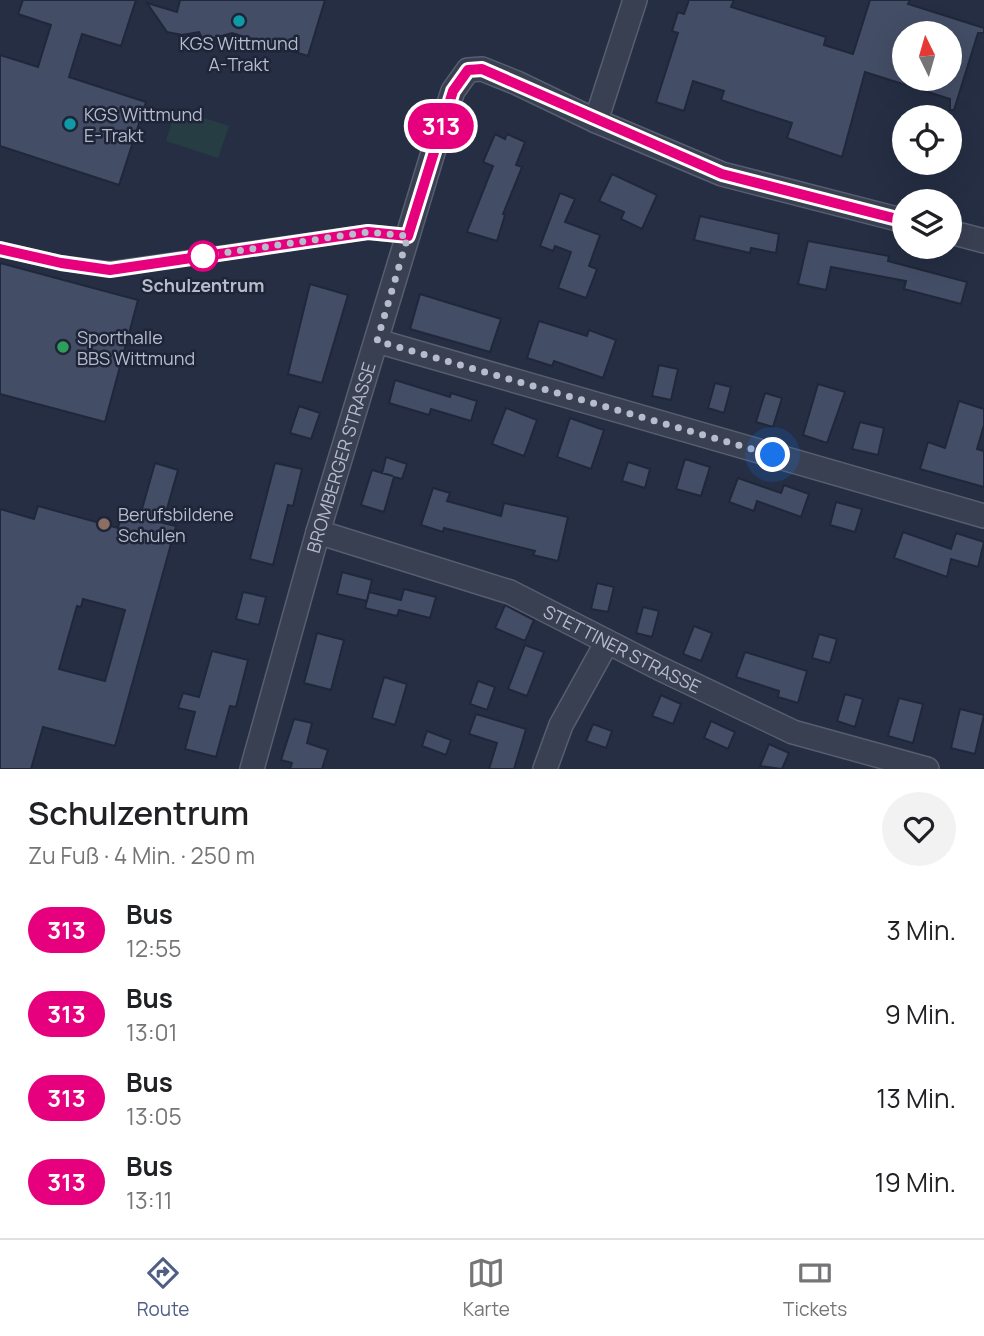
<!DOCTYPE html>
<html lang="de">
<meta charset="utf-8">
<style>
:root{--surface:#fff;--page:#f2f2f2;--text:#202124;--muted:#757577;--line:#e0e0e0;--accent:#505e86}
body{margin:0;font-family:Manrope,sans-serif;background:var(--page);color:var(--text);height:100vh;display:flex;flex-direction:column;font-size:26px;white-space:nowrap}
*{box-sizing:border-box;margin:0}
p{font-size:23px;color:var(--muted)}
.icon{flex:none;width:38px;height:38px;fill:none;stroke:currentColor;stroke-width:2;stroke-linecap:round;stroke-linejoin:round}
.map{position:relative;height:769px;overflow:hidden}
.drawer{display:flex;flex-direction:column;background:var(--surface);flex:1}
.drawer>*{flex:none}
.badge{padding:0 14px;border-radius:23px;font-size:24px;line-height:46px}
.needle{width:46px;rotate:355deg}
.buttons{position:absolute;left:892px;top:21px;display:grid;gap:14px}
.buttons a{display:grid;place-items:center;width:70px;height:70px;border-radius:50%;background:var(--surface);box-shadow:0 7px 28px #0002;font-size:35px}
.you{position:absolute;width:35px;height:35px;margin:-18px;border:5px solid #fff;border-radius:50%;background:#1a73e8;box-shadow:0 0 0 10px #1a73e833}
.map>.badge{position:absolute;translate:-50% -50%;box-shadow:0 0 0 4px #fff}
.round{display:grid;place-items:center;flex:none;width:74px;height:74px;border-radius:37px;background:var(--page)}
.summary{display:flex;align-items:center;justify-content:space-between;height:119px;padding:0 28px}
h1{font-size:33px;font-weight:600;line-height:52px}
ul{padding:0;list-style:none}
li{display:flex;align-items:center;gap:21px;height:84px;padding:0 28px}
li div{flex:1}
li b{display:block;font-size:26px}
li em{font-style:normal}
li .badge{min-width:77px;font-weight:700;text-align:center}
.tabs{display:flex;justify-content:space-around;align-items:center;height:98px;border-top:2px solid var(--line);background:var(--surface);font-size:19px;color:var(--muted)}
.tabs a{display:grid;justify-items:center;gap:4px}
.tabs .current{color:var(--accent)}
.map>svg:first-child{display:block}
.green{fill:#273d44}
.building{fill:#434d65;stroke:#20273a;stroke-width:2;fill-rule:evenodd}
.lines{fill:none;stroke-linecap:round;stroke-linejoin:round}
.lane-casing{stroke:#575e70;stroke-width:16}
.street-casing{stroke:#575e70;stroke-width:26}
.lane{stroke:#394052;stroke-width:12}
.street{stroke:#394052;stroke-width:23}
.line-casing{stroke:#fff;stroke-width:16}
.line{stroke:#e6007e;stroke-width:10}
.walk{stroke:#b6bccc;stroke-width:7;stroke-dasharray:0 12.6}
.culture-dot{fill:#0f9aa8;stroke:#1e2538;stroke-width:2.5}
.stop-dot{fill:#fff;stroke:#e6007e;stroke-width:3.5}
.leisure-dot{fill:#2e9e5b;stroke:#1e2538;stroke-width:2.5}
.education-dot{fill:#8d6e63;stroke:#1e2538;stroke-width:2.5}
.labels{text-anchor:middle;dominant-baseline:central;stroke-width:5;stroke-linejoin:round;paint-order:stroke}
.poi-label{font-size:18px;fill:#b6bccc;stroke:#1e2538;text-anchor:start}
.stop-label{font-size:18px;font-weight:bold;fill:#b6bccc;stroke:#1e2538}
.street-label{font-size:18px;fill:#b6bccc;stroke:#1e2538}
</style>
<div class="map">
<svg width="984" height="769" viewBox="0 0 984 769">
<rect width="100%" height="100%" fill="#252e43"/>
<path class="green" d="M 176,109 L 229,126 L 218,158 L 166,141 Z"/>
<path class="building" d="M 23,0 L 136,0 L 121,46 L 82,34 L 69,77 L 146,102 L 119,185 L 0,146 L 0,55 L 38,67 L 51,25 L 18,14 Z
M 180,0 L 325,0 L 308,56 L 232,33 L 204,41 L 199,32 L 182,35 L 167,32 L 147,3 L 177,12 Z
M 689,0 L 734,0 L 731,7 L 826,37 L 824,45 L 853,54 L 870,0 L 910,0 L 908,4 L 984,28 L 984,33 L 978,33 L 954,110 L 950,110 L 950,99 L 865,72 L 842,157 L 787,138 L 792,123 L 721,100 L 724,91 L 693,81 L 684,111 L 656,102 L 678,33 L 672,31 L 678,12 L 684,14 ZM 905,33 L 950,33 L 950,79 L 905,79 Z
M 495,134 L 505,139 L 507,134 L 525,142 L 516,165 L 522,167 L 503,214 L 505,215 L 497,241 L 467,232 L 493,166 L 483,162 Z
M 612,174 L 657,195 L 642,229 L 621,219 L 624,212 L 599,201 Z
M 560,193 L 575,199 L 565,222 L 600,235 L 589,266 L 597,269 L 586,298 L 558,288 L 571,252 L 555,246 L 553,251 L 540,246 Z
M 700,216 L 779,234 L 776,253 L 751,248 L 750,253 L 694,240 Z
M 808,241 L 889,256 L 888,261 L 967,282 L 961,304 L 904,289 L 906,281 L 831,267 L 826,290 L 798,284 Z
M 0,263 L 138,300 L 105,422 L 0,394 Z
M 310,284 L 348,295 L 322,383 L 288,374 Z
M 420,294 L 501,319 L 490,352 L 410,329 Z
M 539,321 L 587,336 L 589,330 L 616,340 L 603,378 L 554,361 L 552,366 L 527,358 Z
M 659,365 L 678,369 L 671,400 L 652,396 Z
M 395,380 L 450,397 L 451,393 L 477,401 L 471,421 L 431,409 L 429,415 L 389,403 Z
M 715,383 L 731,387 L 724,413 L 708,408 Z
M 818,384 L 845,392 L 827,443 L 803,435 Z
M 765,393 L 782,398 L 773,427 L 756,422 Z
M 959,401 L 984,409 L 984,425 L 977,449 L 984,451 L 984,487 L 920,469 L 928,442 L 945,448 Z
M 299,406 L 320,413 L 311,439 L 290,433 Z
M 506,408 L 537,420 L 524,456 L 492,444 Z
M 570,418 L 604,430 L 591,469 L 557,457 Z
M 860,422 L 884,428 L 878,455 L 852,449 Z
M 386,457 L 407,464 L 402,479 L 394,477 L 384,512 L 361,505 L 372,470 L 393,476 L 382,473 Z
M 685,459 L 710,467 L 701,496 L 676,489 Z
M 628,462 L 650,469 L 645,488 L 622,481 Z
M 155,463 L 178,470 L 163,523 L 176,526 L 115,746 L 43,727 L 31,769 L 0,769 L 0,509 L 34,519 L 38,506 L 118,528 L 122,511 L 140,516 ZM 83,599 L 125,610 L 105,681 L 59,669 L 77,606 L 81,607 Z
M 275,463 L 302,469 L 293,506 L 288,505 L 273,565 L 250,559 Z
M 738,478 L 781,493 L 784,485 L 809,494 L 801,517 L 757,501 L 754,511 L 729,502 Z
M 433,488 L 450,493 L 447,501 L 501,516 L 504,503 L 568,517 L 558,561 L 533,555 L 535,551 L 444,528 L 443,532 L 421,525 Z
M 836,502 L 862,509 L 855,532 L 830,525 Z
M 903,532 L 951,549 L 956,533 L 984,542 L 978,567 L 951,559 L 947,577 L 894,558 Z
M 342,572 L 372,580 L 367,601 L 337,594 Z
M 597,583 L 614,587 L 608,612 L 591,609 Z
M 404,589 L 436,597 L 430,618 L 399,610 L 397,616 L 365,608 L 369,592 L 401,600 Z
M 243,592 L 266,597 L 259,625 L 236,619 Z
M 505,605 L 534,620 L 525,641 L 495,628 Z
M 643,607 L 659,611 L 652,637 L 636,633 Z
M 694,626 L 712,633 L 701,661 L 683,654 Z
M 317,633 L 344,640 L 331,690 L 304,683 Z
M 819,634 L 837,639 L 830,663 L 812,658 Z
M 525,645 L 544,652 L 527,696 L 508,689 Z
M 212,651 L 248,660 L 236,707 L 230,706 L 216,757 L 185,749 L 195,712 L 178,708 L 183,693 L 199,697 Z
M 745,652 L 807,671 L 798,703 L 778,697 L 779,691 L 736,677 Z
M 384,677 L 407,684 L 395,725 L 372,718 Z
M 478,681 L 495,687 L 487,710 L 470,704 Z
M 845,694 L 863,699 L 855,727 L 837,721 Z
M 661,695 L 681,704 L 673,724 L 652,716 Z
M 899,698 L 923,704 L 913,743 L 888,736 Z
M 960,709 L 984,715 L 975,754 L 951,748 Z
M 476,714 L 526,729 L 514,769 L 489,769 L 497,743 L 469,734 Z
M 294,719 L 312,723 L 307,743 L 328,750 L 322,769 L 290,769 L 292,763 L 281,760 Z
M 711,721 L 735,732 L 728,749 L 704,738 Z
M 593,724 L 612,731 L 606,748 L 586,741 Z
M 427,731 L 451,740 L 446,755 L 422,746 Z
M 769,744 L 789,753 L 782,769 L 760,766 Z"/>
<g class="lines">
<defs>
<path id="lane" d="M 0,249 L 61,263 L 110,269 L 368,232 L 408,236"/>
<g id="street">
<path d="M 596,121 L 635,0"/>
<path d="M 950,232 L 984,241"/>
<path d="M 377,341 L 984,516"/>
<path id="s1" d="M 318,532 L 510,592 L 659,668 L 793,732 L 927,769"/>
<path id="s2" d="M 252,769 L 318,532 L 438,136 L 453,91 L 468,70 L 482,69 L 517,83 L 596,121 L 722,174 L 905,221"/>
<path d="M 545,769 L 561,725 L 607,642"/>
</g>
</defs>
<use href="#lane" class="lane-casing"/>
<use href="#street" class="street-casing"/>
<use href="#lane" class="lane"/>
<use href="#street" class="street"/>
</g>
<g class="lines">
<defs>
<path id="line" d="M 0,249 L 61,263 L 110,270 L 368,232 L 408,236 L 453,91 L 468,70 L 482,69 L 722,174 L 905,221"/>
</defs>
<use href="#line" class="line-casing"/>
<use href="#line" class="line"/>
<path class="walk" d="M 203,256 L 368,232 L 408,236 L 377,341 L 773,455"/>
</g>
<g class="culture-dot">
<circle cx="239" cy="21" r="7"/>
<circle cx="70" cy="124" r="7"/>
</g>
<circle class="stop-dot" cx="203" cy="256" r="14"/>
<circle class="leisure-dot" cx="63" cy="347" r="7"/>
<circle class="education-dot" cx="104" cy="524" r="7"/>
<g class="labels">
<g class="poi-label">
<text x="239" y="43" text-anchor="middle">KGS Wittmund<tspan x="239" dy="21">A-Trakt</tspan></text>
<text x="84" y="114">KGS Wittmund<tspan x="84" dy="21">E-Trakt</tspan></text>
<text x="77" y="337">Sporthalle<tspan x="77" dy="21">BBS Wittmund</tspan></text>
<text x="118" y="514">Berufsbildene<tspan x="118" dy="21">Schulen</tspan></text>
</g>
<g class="stop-label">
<text x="203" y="285">Schulzentrum</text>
</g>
<g class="street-label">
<text stroke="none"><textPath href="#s2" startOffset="324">BROMBERGER STRASSE</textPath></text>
<text stroke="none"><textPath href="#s1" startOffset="327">STETTINER STRASSE</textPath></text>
</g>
</g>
</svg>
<div class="buttons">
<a><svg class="needle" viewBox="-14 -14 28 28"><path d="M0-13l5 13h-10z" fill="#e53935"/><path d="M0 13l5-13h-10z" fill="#757577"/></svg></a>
<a><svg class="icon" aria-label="locate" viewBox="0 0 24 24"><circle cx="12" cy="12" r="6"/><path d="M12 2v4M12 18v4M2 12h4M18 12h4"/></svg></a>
<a><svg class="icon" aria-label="layers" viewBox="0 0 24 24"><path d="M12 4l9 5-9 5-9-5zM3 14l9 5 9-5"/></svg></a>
</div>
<div class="you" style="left:773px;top:455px"></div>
<b class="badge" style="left:441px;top:126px;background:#e6007e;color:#fff">313</b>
</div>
<section class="drawer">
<div class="summary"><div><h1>Schulzentrum</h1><p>Zu Fuß · 4 Min. · 250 m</p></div><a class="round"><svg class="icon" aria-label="heart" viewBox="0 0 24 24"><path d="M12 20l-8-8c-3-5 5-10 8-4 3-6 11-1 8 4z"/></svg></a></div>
<ul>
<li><span class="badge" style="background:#e6007e;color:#fff">313</span><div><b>Bus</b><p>12:55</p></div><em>3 Min.</em></li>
<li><span class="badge" style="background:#e6007e;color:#fff">313</span><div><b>Bus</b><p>13:01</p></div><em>9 Min.</em></li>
<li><span class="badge" style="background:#e6007e;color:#fff">313</span><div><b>Bus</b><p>13:05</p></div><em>13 Min.</em></li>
<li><span class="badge" style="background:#e6007e;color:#fff">313</span><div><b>Bus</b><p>13:11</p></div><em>19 Min.</em></li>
</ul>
</section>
<nav class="tabs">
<a class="current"><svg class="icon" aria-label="directions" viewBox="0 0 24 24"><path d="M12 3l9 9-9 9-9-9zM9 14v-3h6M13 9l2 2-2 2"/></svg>Route</a>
<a><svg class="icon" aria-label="map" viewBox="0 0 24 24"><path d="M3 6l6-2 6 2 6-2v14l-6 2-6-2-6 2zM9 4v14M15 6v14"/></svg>Karte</a>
<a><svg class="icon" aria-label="tickets" viewBox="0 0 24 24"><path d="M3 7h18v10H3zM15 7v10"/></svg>Tickets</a>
</nav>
